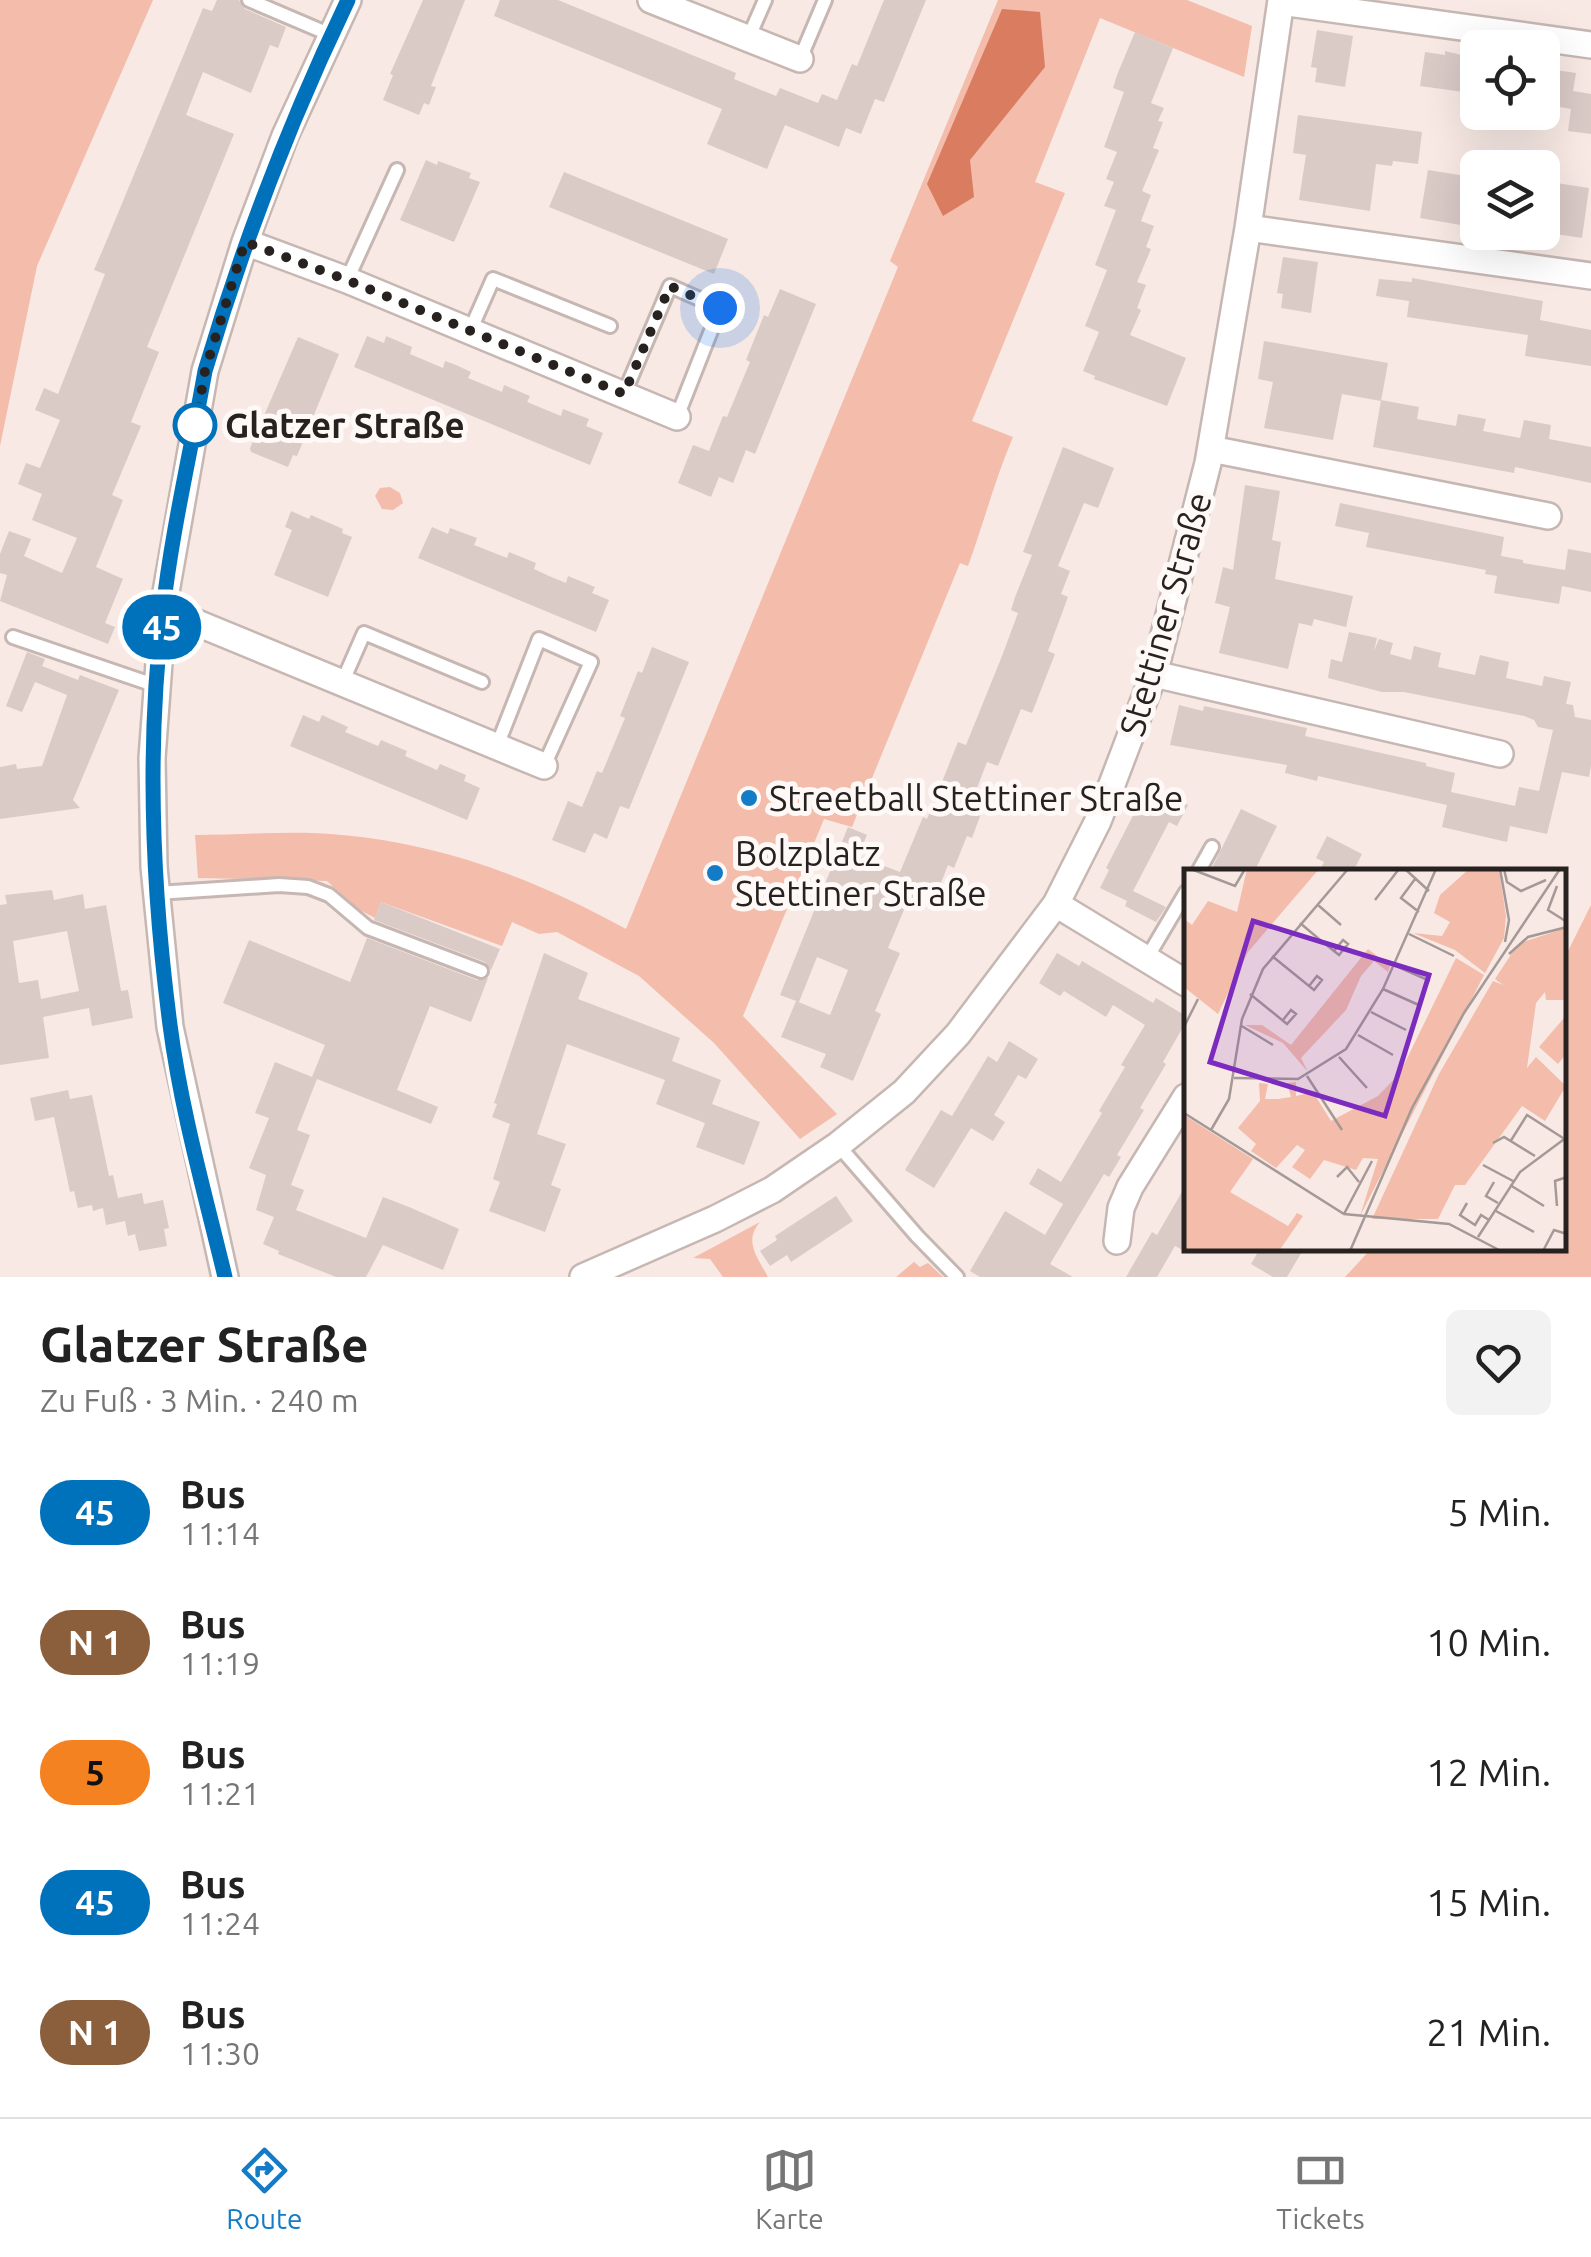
<!DOCTYPE html>
<html lang="de">
<meta charset="utf-8">
<style>
:root{--surface:#fff;--page:#f2f2f2;--text:#222;--muted:#767676;--line:#e0e0e0;--accent:#147bc6}
body{margin:0;font-family:Ubuntu,sans-serif;background:var(--page);color:var(--text);height:100vh;display:flex;flex-direction:column;font-size:38px;white-space:nowrap}
*{box-sizing:border-box;margin:0}
p{font-size:32px;color:var(--muted)}
.icon{flex:none;width:55px;height:55px;fill:none;stroke:currentColor;stroke-width:2;stroke-linecap:round;stroke-linejoin:round}
.map{position:relative;height:1277px;overflow:hidden}
.details{display:flex;flex-direction:column;background:var(--surface);flex:1}
.details>*{flex:none}
.badge{padding:0 20px;border-radius:32px;font-size:35px;line-height:65px}
.controls{position:absolute;left:1460px;top:30px;display:grid;gap:20px}
.controls a{display:grid;place-items:center;width:100px;height:100px;border-radius:15px;background:var(--surface);box-shadow:0 10px 40px #0002;font-size:50px}
.you{position:absolute;width:50px;height:50px;margin:-25px;border:8px solid #fff;border-radius:50%;background:#1a73e8;box-shadow:0 0 0 15px #1a73e833}
.map>.badge{position:absolute;translate:-50% -50%;box-shadow:0 0 0 5px #fff}
.round{display:grid;place-items:center;flex:none;width:105px;height:105px;border-radius:15px;background:var(--page)}
.summary{display:flex;align-items:center;justify-content:space-between;height:170px;padding:0 40px}
h1{font-size:48px;font-weight:600;line-height:75px}
ul{padding:0;list-style:none}
li{display:flex;align-items:center;gap:30px;height:130px;padding:0 40px}
li div{flex:1}
li b{display:block;font-size:38px}
li em{font-style:normal}
li .badge{min-width:110px;font-weight:700;text-align:center}
.tabs{display:flex;justify-content:space-around;align-items:center;height:140px;border-top:2px solid var(--line);background:var(--surface);font-size:28px;color:var(--muted)}
.tabs a{display:grid;justify-items:center;gap:5px}
.tabs .selected{color:var(--accent)}
.map>svg:first-child{display:block}
.green{fill:#f3bcab}
.water{fill:#da7c5f}
.building{fill:#dacbc7;fill-rule:evenodd}
.lines{fill:none;stroke-linecap:round;stroke-linejoin:round}
.service-casing{stroke:#c6b7b3;stroke-width:18}
.minor-casing{stroke:#c6b7b3;stroke-width:30}
.service{stroke:#fff;stroke-width:12}
.minor{stroke:#fff;stroke-width:25}
.line-casing{stroke:#fff;stroke-width:22}
.line{stroke:#0072bc;stroke-width:15}
.walk{stroke:#272220;stroke-width:10;stroke-dasharray:0 18}
.stop-dot{fill:#fff;stroke:#0072bc;stroke-width:5}
.poi-dot{fill:#147bc6;stroke:#fef8f6;stroke-width:4}
.labels{text-anchor:middle;dominant-baseline:central;stroke-width:10;stroke-linejoin:round;paint-order:stroke}
.stop-label{font-size:35px;font-weight:bold;fill:#272220;stroke:#fef8f6;text-anchor:start}
.street-label{font-size:35px;fill:#272220;stroke:#fef8f6}
.poi-label{font-size:35px;fill:#272220;stroke:#fef8f6;text-anchor:start}
.inset-road{fill:none;stroke:#a49996;stroke-width:2.5}
.view{fill:#7b2cbf;fill-opacity:0.15;stroke:#7b2cbf;stroke-width:5}
.inset-edge{fill:none;stroke:#272220;stroke-width:5}
</style>
<div class="map">
<svg width="1591" height="1277" viewBox="0 0 1591 1277">
<rect width="100%" height="100%" fill="#f8e9e4"/>
<path class="green" d="M 0,0 L 153,0 L 37,266 L 0,446 Z
M 998,0 L 1187,0 L 1252,26 L 1244,77 L 1100,18 L 1035,182 L 1065,193 L 972,421 L 1013,437 C 995,479 984,522 968,566 L 960,563 L 852,827 L 824,819 L 743,1016 L 837,1114 L 800,1139 L 714,1043 L 639,976 L 557,932 L 539,934 L 512,922 L 502,946 L 381,902 L 375,918 L 354,907 L 327,881 L 198,878 L 195,835 C 243,835 294,830 342,835 C 444,844 537,880 626,929 L 898,267 L 890,261 Z
M 390,487 L 400,493 L 403,503 L 393,510 L 382,509 L 375,496 L 380,488 Z
M 1591,905 L 1591,1277 L 1345,1277 L 1370,1250 L 1564,1250 L 1564,959 Z
M 760,1222 C 743,1241 758,1258 768,1277 L 723,1277 L 710,1259 L 693,1258 Z
M 914,1262 L 920,1267 L 928,1263 L 943,1277 L 896,1277 Z"/>
<path class="water" d="M 1002,9 L 1040,12 L 1045,67 L 970,160 L 974,197 L 943,216 L 927,184 Z"/>
<path class="building" d="M 217,0 L 239,0 L 245,9 L 286,27 L 278,48 L 270,45 L 251,93 L 203,72 L 186,115 L 234,134 L 147,347 L 159,352 L 131,422 L 141,426 L 112,495 L 123,500 L 96,567 L 123,579 L 105,623 L 115,627 L 108,644 L 0,601 L 7,575 L 0,573 L 0,554 L 9,531 L 31,539 L 24,556 L 62,573 L 77,538 L 32,520 L 42,494 L 18,484 L 26,463 L 40,468 L 60,420 L 35,410 L 44,388 L 58,394 L 105,274 L 94,270 L 106,242 L 203,8 L 212,11 Z
M 423,0 L 465,0 L 431,86 L 436,87 L 429,105 L 424,103 L 419,115 L 383,100 L 393,75 L 390,74 Z
M 500,0 L 558,0 L 736,73 L 734,79 L 776,96 L 780,88 L 818,103 L 822,94 L 837,100 L 852,64 L 857,66 L 884,0 L 926,0 L 884,102 L 875,99 L 861,134 L 846,128 L 839,147 L 785,125 L 767,169 L 707,144 L 722,109 L 494,16 Z
M 1317,30 L 1353,36 L 1345,87 L 1315,82 L 1317,68 L 1311,67 Z
M 1135,32 L 1173,48 L 1151,103 L 1164,108 L 1158,121 L 1163,122 L 1153,148 L 1159,150 L 1142,191 L 1151,195 L 1141,221 L 1154,226 L 1146,247 L 1151,249 L 1137,282 L 1146,285 L 1137,308 L 1141,310 L 1130,335 L 1186,358 L 1167,406 L 1094,379 L 1095,376 L 1083,371 L 1099,332 L 1085,326 L 1107,270 L 1095,265 L 1116,210 L 1104,206 L 1114,182 L 1106,179 L 1117,152 L 1104,147 L 1124,92 L 1113,88 L 1117,75 Z
M 1445,51 L 1478,59 L 1478,94 L 1420,86 L 1425,52 L 1445,55 Z
M 1542,68 L 1576,73 L 1573,91 L 1591,94 L 1591,134 L 1568,131 L 1571,109 L 1542,104 Z
M 1298,115 L 1422,132 L 1418,164 L 1393,161 L 1392,166 L 1376,164 L 1370,211 L 1299,200 L 1306,155 L 1293,153 Z
M 426,160 L 437,165 L 438,161 L 471,173 L 469,178 L 480,182 L 454,242 L 400,220 Z
M 1428,170 L 1478,178 L 1478,228 L 1420,218 Z
M 564,172 L 728,239 L 714,274 L 549,207 Z
M 1550,182 L 1589,188 L 1582,238 L 1543,232 Z
M 1283,257 L 1318,262 L 1311,313 L 1281,308 L 1283,294 L 1277,293 Z
M 1412,278 L 1543,301 L 1540,320 L 1591,330 L 1591,366 L 1525,356 L 1528,335 L 1407,317 L 1409,301 L 1376,296 L 1379,279 L 1412,282 Z
M 780,289 L 816,304 L 755,454 L 746,450 L 733,483 L 719,477 L 711,497 L 678,483 L 693,445 L 709,451 L 723,416 L 727,417 L 750,362 L 746,360 L 764,315 L 768,317 Z
M 367,336 L 384,343 L 386,336 L 412,347 L 410,354 L 443,368 L 445,361 L 456,365 L 471,372 L 468,378 L 502,392 L 504,385 L 530,396 L 527,402 L 561,416 L 563,409 L 589,419 L 586,426 L 603,433 L 590,465 L 354,367 Z
M 298,337 L 339,354 L 297,456 L 293,455 L 288,467 L 251,452 L 250,448 Z
M 1264,341 L 1388,363 L 1381,401 L 1342,394 L 1333,440 L 1264,428 L 1273,382 L 1258,379 Z
M 1381,400 L 1419,407 L 1417,419 L 1456,426 L 1458,414 L 1486,419 L 1483,431 L 1520,438 L 1524,420 L 1551,425 L 1549,439 L 1591,447 L 1591,483 L 1515,467 L 1514,473 L 1373,447 Z
M 1063,447 L 1114,468 L 1098,508 L 1084,503 L 1058,566 L 1070,571 L 1061,594 L 1068,597 L 1048,651 L 1055,654 L 1032,713 L 1021,709 L 998,766 L 987,762 L 970,806 L 982,811 L 972,838 L 967,836 L 954,868 L 948,865 L 939,888 L 927,883 L 916,909 L 906,905 L 888,948 L 900,953 L 875,1011 L 881,1014 L 853,1081 L 820,1067 L 826,1054 L 781,1037 L 796,1001 L 830,1015 L 848,970 L 817,957 L 799,1002 L 780,995 L 848,827 L 867,835 L 858,856 L 900,872 L 923,817 L 927,819 L 958,742 L 966,745 L 1002,656 L 1018,613 L 1011,610 L 1015,597 L 1032,555 L 1023,552 Z
M 1245,485 L 1280,491 L 1272,540 L 1281,542 L 1275,579 L 1353,596 L 1346,627 L 1314,619 L 1312,626 L 1299,623 L 1288,669 L 1219,653 L 1230,607 L 1215,603 L 1223,567 L 1233,570 Z
M 1340,503 L 1504,537 L 1501,556 L 1523,560 L 1523,563 L 1565,570 L 1568,549 L 1591,553 L 1591,592 L 1562,586 L 1559,604 L 1494,593 L 1497,576 L 1485,574 L 1486,570 L 1366,547 L 1369,533 L 1335,526 Z
M 291,511 L 309,519 L 311,515 L 343,529 L 342,533 L 352,537 L 328,597 L 274,575 L 292,530 L 285,527 Z
M 432,527 L 448,534 L 450,528 L 477,538 L 474,545 L 507,558 L 509,552 L 536,563 L 534,569 L 549,576 L 566,583 L 568,576 L 595,587 L 592,593 L 609,600 L 596,632 L 418,558 Z
M 1349,632 L 1377,638 L 1374,651 L 1379,639 L 1393,643 L 1390,654 L 1411,660 L 1414,646 L 1441,653 L 1438,667 L 1475,675 L 1480,655 L 1509,662 L 1506,678 L 1542,686 L 1544,676 L 1571,682 L 1566,704 L 1573,705 L 1575,717 L 1591,720 L 1591,766 L 1589,777 L 1562,772 L 1547,834 L 1510,826 L 1507,842 L 1442,827 L 1447,805 L 1318,776 L 1317,781 L 1285,773 L 1287,765 L 1170,745 L 1179,705 L 1203,711 L 1204,706 L 1307,728 L 1305,736 L 1426,763 L 1426,766 L 1455,773 L 1451,792 L 1515,806 L 1519,787 L 1539,791 L 1553,730 L 1538,727 L 1534,720 L 1524,716 L 1404,692 L 1382,692 L 1328,678 L 1331,659 L 1342,662 Z
M 652,647 L 689,662 L 629,809 L 620,806 L 607,839 L 594,833 L 585,853 L 552,840 L 568,801 L 582,807 L 597,771 L 602,773 L 625,718 L 620,716 L 638,671 L 642,673 Z
M 27,652 L 45,659 L 42,666 L 78,680 L 80,675 L 119,690 L 73,800 L 80,808 L 0,819 L 0,767 L 16,764 L 17,769 L 42,766 L 67,695 L 35,682 L 22,712 L 6,706 Z
M 303,715 L 319,722 L 322,715 L 348,727 L 345,732 L 378,746 L 381,740 L 407,751 L 405,756 L 437,770 L 440,764 L 466,775 L 464,781 L 480,788 L 467,820 L 290,746 Z
M 1156,789 L 1188,805 L 1177,826 L 1169,822 L 1133,891 L 1166,907 L 1156,922 L 1125,906 L 1127,901 L 1100,888 L 1109,870 L 1106,868 L 1138,806 L 1146,810 Z
M 1241,809 L 1277,826 L 1254,872 L 1210,872 Z
M 1327,836 L 1362,854 L 1353,872 L 1319,872 L 1324,862 L 1316,858 Z
M 52,890 L 54,900 L 83,894 L 85,909 L 106,905 L 121,991 L 128,990 L 133,1018 L 92,1026 L 89,1008 L 43,1017 L 49,1058 L 0,1065 L 0,905 L 7,904 L 5,895 ZM 67,931 L 79,991 L 41,999 L 38,980 L 19,983 L 13,941 Z
M 381,902 L 500,949 L 491,970 L 485,962 L 374,920 Z
M 367,938 L 477,980 L 488,978 L 471,1022 L 430,1006 L 397,1090 L 438,1107 L 431,1124 L 312,1077 L 325,1045 L 223,1003 L 249,940 L 350,982 Z
M 544,953 L 588,973 L 578,999 L 680,1038 L 672,1061 L 721,1080 L 712,1104 L 760,1122 L 744,1165 L 696,1147 L 705,1123 L 656,1104 L 665,1080 L 567,1044 L 537,1134 L 566,1144 L 551,1185 L 561,1189 L 545,1232 L 489,1211 L 500,1182 L 493,1179 L 510,1124 L 492,1117 L 497,1104 L 494,1103 Z
M 1057,953 L 1079,966 L 1082,961 L 1153,1003 L 1156,998 L 1186,1016 L 1186,1022 L 1163,1062 L 1166,1064 L 1140,1108 L 1144,1110 L 1117,1155 L 1121,1157 L 1109,1177 L 1104,1174 L 1050,1264 L 1073,1277 L 980,1277 L 970,1271 L 1005,1211 L 1045,1235 L 1063,1204 L 1029,1184 L 1038,1168 L 1061,1182 L 1102,1113 L 1099,1111 L 1125,1067 L 1121,1065 L 1145,1025 L 1113,1005 L 1106,1017 L 1064,991 L 1060,996 L 1039,983 Z
M 1009,1041 L 1038,1059 L 1026,1079 L 1018,1075 L 994,1115 L 1005,1122 L 993,1141 L 971,1128 L 934,1188 L 905,1170 L 941,1110 L 952,1116 L 988,1056 L 997,1062 Z
M 275,1062 L 317,1079 L 297,1130 L 310,1135 L 291,1185 L 304,1190 L 296,1210 L 366,1238 L 383,1197 L 409,1207 L 459,1229 L 443,1270 L 383,1245 L 366,1277 L 336,1277 L 278,1254 L 279,1251 L 263,1244 L 274,1217 L 256,1210 L 266,1175 L 249,1168 L 269,1118 L 255,1113 Z
M 68,1090 L 70,1099 L 92,1095 L 109,1176 L 113,1175 L 118,1198 L 142,1193 L 144,1204 L 163,1200 L 169,1228 L 164,1229 L 167,1246 L 139,1251 L 135,1234 L 128,1236 L 125,1221 L 106,1225 L 103,1208 L 93,1211 L 92,1205 L 78,1208 L 74,1191 L 70,1192 L 54,1117 L 35,1121 L 30,1098 Z
M 1186,1185 L 1186,1252 L 1175,1246 L 1157,1277 L 1126,1277 L 1152,1232 L 1157,1235 Z
M 836,1196 L 853,1221 L 791,1262 L 787,1255 L 770,1266 L 760,1251 L 777,1240 L 775,1236 Z
M 1259,1250 L 1303,1250 L 1287,1277 L 1273,1277 L 1251,1264 Z"/>
<g class="lines">
<defs>
<path id="service" d="M 249,0 L 331,35
M 748,39 L 765,0
M 800,59 L 825,0
M 347,280 L 397,170
M 470,331 L 493,279 L 610,326
M 624,394 L 670,286 L 720,308 L 677,417
M 13,637 L 157,686
M 342,683 L 364,633 L 482,682
M 497,746 L 539,639 L 591,662 L 544,766
M 1198,872 L 1212,847
M 157,893 L 279,885 L 308,887 L 329,895 L 368,928 L 481,971
M 1147,958 L 1186,892
M 838,1145 L 917,1236 L 957,1277"/>
<path id="minor" d="M 651,0 L 800,59
M 1281,2 L 1591,45
M 1248,228 L 1591,276
M 245,242 L 347,280 L 677,417
M 1211,449 L 1548,516
M 163,609 L 544,766
M 1154,674 L 1500,754
M 1056,904 L 1186,983
M 1117,1241 L 1121,1208 L 1130,1187 L 1186,1097
M 225,1277 L 170,1027 L 154,867 L 152,758 L 163,609 L 205,371 L 245,242 L 285,136 L 348,0
M 583,1277 L 715,1219 L 772,1190 L 838,1145 L 904,1092 L 958,1034 L 1056,904 L 1098,821 L 1154,674 L 1208,463 L 1248,228 L 1281,0"/>
</defs>
<use href="#service" class="service-casing"/>
<use href="#minor" class="minor-casing"/>
<use href="#service" class="service"/>
<use href="#minor" class="minor"/>
</g>
<g class="lines">
<defs>
<path id="line" d="M 225,1277 C 205,1194 181,1110 170,1025 C 152,888 146,748 163,610 C 172,530 191,451 205,371 C 243,243 290,121 348,0"/>
</defs>
<use href="#line" class="line-casing"/>
<use href="#line" class="line"/>
<path class="walk" d="M 195,425 L 194,434 L 205,371 L 245,242 L 347,280 L 624,394 L 670,286 L 720,308"/>
</g>
<circle class="stop-dot" cx="195" cy="425" r="20"/>
<g class="poi-dot">
<circle cx="749" cy="798" r="10"/>
<circle cx="715" cy="873" r="10"/>
</g>
<g class="labels">
<g class="stop-label">
<text x="225" y="425">Glatzer Straße</text>
</g>
<g class="street-label">
<text transform="translate(1165 614) rotate(-74)">Stettiner Straße</text>
</g>
<g class="poi-label">
<text x="769" y="798">Streetball Stettiner Straße</text>
<text x="735" y="853">Bolzplatz<tspan x="735" dy="40">Stettiner Straße</tspan></text>
</g>
</g>
<g transform="translate(1184 869)">
<rect width="382" height="382" fill="#f8e9e4"/>
<path d="M 63,0 L 135,0 L 64,83 L 34,145 L 0,118 L 0,50 L 8,56 L 24,32 L 53,43 ZM 285,0 L 315,0 L 322,47 L 320,69 L 301,104 L 271,81 L 229,64 L 258,67 L 266,53 L 250,44 L 256,26 ZM 382,59 L 382,131 L 362,131 L 361,123 L 352,134 L 343,199 L 352,188 L 382,217 L 361,252 L 338,237 L 281,316 L 271,316 L 254,350 L 188,350 L 255,205 L 309,112 L 319,116 L 311,110 L 328,84 L 339,73 ZM 184,80 L 206,97 L 204,103 L 190,92 L 177,107 L 162,141 L 117,189 L 124,203 L 99,174 L 61,156 L 78,156 L 107,176 ZM 272,89 L 300,106 L 176,347 L 194,290 L 179,289 L 172,301 L 140,291 L 126,310 L 108,298 L 121,281 L 113,276 L 92,299 L 67,282 L 72,275 L 54,259 L 76,232 L 75,214 L 84,215 L 81,230 L 94,230 L 107,228 L 103,214 L 112,213 L 112,227 L 129,223 L 147,252 L 194,227 L 216,204 ZM 380,149 L 382,185 L 374,195 L 355,178 ZM 0,246 L 69,290 L 46,323 L 104,357 L 113,344 L 119,347 L 95,382 L 0,382 Z" fill="#f3bcab"/>
<path class="inset-road" d="M 7,0 L 51,17 L 61,0M 221,0 L 245,22M 316,0 L 325,51 L 321,73M 320,0 L 323,13 L 337,22 L 362,11M 231,10 L 217,29 L 235,43M 373,17 L 364,41 L 383,53M 191,31 L 215,0M 134,36 L 157,56M 116,54 L 135,70 L 155,86 L 164,75 L 159,71 L 150,82M 225,65 L 270,87M 325,85 L 344,68 L 383,58M 88,87 L 130,121 L 138,111 L 133,107 L 125,117M 210,96 L 246,112M 199,120 L 237,137M 66,125 L 103,155 L 112,145 L 107,141 L 99,151M 187,143 L 222,161M 56,156 L 89,176M 0,158 L 14,130M 174,166 L 209,186M 155,188 L 183,219M 123,207 L 158,261M 50,209 L 114,210 L 162,180 L 199,120 L 252,0M 0,244 L 160,345 L 265,355 L 317,382M 27,261 L 45,230 L 58,150 L 79,100 L 164,0M 326,273 L 343,246 L 379,269M 309,274 L 320,268 L 351,287M 299,296 L 329,312M 153,308 L 163,298 L 175,313M 310,313 L 302,327 L 314,334M 326,316 L 360,337M 283,334 L 276,346 L 291,356 L 297,346 L 305,351M 373,337 L 371,312 L 383,308M 310,341 L 350,363M 160,345 L 188,292M 294,368 L 336,303 L 383,268M 166,382 L 228,239 L 280,144 L 376,0M 359,382 L 370,361 L 383,365"/>
<path class="view" d="M 69,52 L 245,106 L 201,247 L 26,193 Z"/>
<rect width="382" height="382" class="inset-edge"/>
</g>
</svg>
<div class="controls">
<a><svg class="icon" aria-label="locate" viewBox="0 0 24 24"><circle cx="12" cy="12" r="6"/><path d="M12 2v4M12 18v4M2 12h4M18 12h4"/></svg></a>
<a><svg class="icon" aria-label="layers" viewBox="0 0 24 24"><path d="M12 4l9 5-9 5-9-5zM3 14l9 5 9-5"/></svg></a>
</div>
<div class="you" style="left:720px;top:308px"></div>
<b class="badge" style="left:162px;top:627px;background:#0072bc;color:#fff">45</b>
</div>
<section class="details">
<div class="summary"><div><h1>Glatzer Straße</h1><p>Zu Fuß · 3 Min. · 240 m</p></div><a class="round"><svg class="icon" aria-label="heart" viewBox="0 0 24 24"><path d="M12 20l-8-8c-3-5 5-10 8-4 3-6 11-1 8 4z"/></svg></a></div>
<ul>
<li><span class="badge" style="background:#0072bc;color:#fff">45</span><div><b>Bus</b><p>11:14</p></div><em>5 Min.</em></li>
<li><span class="badge" style="background:#8b5e3c;color:#fff">N 1</span><div><b>Bus</b><p>11:19</p></div><em>10 Min.</em></li>
<li><span class="badge" style="background:#f58220;color:#111">5</span><div><b>Bus</b><p>11:21</p></div><em>12 Min.</em></li>
<li><span class="badge" style="background:#0072bc;color:#fff">45</span><div><b>Bus</b><p>11:24</p></div><em>15 Min.</em></li>
<li><span class="badge" style="background:#8b5e3c;color:#fff">N 1</span><div><b>Bus</b><p>11:30</p></div><em>21 Min.</em></li>
</ul>
</section>
<nav class="tabs">
<a class="selected"><svg class="icon" aria-label="directions" viewBox="0 0 24 24"><path d="M12 3l9 9-9 9-9-9zM9 14v-3h6M13 9l2 2-2 2"/></svg>Route</a>
<a><svg class="icon" aria-label="map" viewBox="0 0 24 24"><path d="M3 6l6-2 6 2 6-2v14l-6 2-6-2-6 2zM9 4v14M15 6v14"/></svg>Karte</a>
<a><svg class="icon" aria-label="tickets" viewBox="0 0 24 24"><path d="M3 7h18v10H3zM15 7v10"/></svg>Tickets</a>
</nav>
